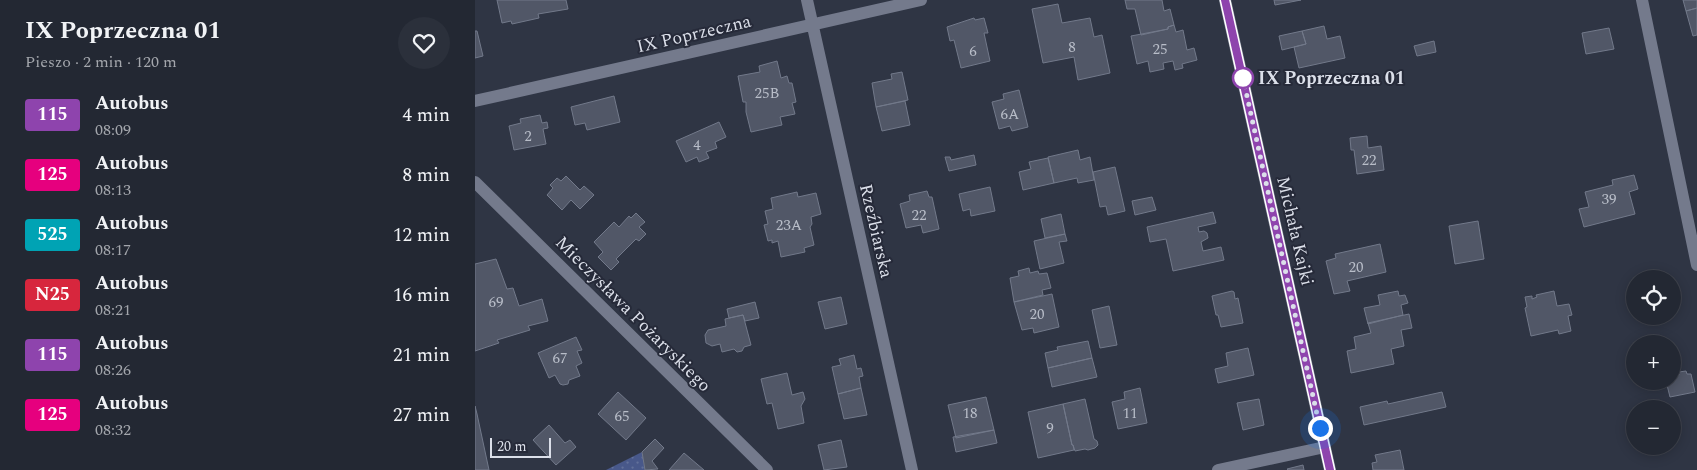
<!DOCTYPE html>
<html lang="pl">
<meta charset="utf-8">
<style>
:root{--surface:#232833;--page:#2b303b;--text:#f1f3f6;--muted:#a3a6ac;--line:#40444e}
body{margin:0;font-family:Spectral,serif;background:var(--page);color:var(--text);height:100vh;display:flex;flex-direction:column;font-size:19px;white-space:nowrap}
*{box-sizing:border-box;margin:0}
p{font-size:16px;color:var(--muted)}
.icon{flex:none;width:28px;height:28px;fill:none;stroke:currentColor;stroke-width:2;stroke-linecap:round;stroke-linejoin:round}
.map{position:relative;flex:1;overflow:hidden}
.panel{display:flex;flex-direction:column;background:var(--surface);width:475px}
.panel>*{flex:none}
.badge{padding:0 10px;border-radius:4px;font-size:18px;line-height:32px}
.buttons{position:absolute;left:1151px;top:270px;display:grid;gap:10px}
.buttons a{display:grid;place-items:center;width:55px;height:55px;border-radius:50%;background:var(--surface);box-shadow:0 2px 12px #0003,0 0 0 1px var(--line);font-size:25px}
.scale{position:absolute;left:15px;bottom:12px;width:61px;box-sizing:border-box;padding-left:5px;border:2px solid #dbdfe9;border-top:0;font-size:14px;line-height:18px;white-space:nowrap;color:#dbdfe9;-webkit-text-stroke:4px #262a39;paint-order:stroke}
.you{position:absolute;width:25px;height:25px;margin:-12px;border:4px solid #fff;border-radius:50%;background:#1a73e8;box-shadow:0 0 0 8px #1a73e833}
.map>.badge{position:absolute;translate:-50% -50%;box-shadow:0 0 0 2px #fff}
.round{display:grid;place-items:center;flex:none;width:52px;height:52px;border-radius:26px;background:var(--page)}
.headline{display:flex;align-items:center;justify-content:space-between;height:85px;padding:0 25px}
h1{font-size:24px;font-weight:700;line-height:38px}
ul{padding:0;list-style:none}
li{display:flex;align-items:center;gap:15px;height:60px;padding:0 25px}
li div{flex:1}
li b{display:block;font-size:19px}
li em{font-style:normal}
li .badge{min-width:55px;font-weight:700;text-align:center}
main{display:flex;flex:1;min-height:0}
.map>svg:first-child{display:block}
.grass{fill:url(#grass-dots)}
.building{fill:#515767;stroke:#72798a}
.lines{fill:none;stroke-linecap:round;stroke-linejoin:round}
.street{stroke:#747a8c;stroke-width:12}
.secondary{stroke:#747a8c;stroke-width:12}
.line-casing{stroke:#fff;stroke-width:11}
.line{stroke:#8e44ad;stroke-width:8}
.walk{stroke:#dbdfe9;stroke-width:5;stroke-dasharray:0 9}
.stop-dot{fill:#fff;stroke:#8e44ad;stroke-width:2.5}
.labels{text-anchor:middle;dominant-baseline:central;stroke-width:4;stroke-linejoin:round;paint-order:stroke}
.number-label{font-size:15px;fill:#b8bdc8}
.street-label{font-size:18px;fill:#dbdfe9;stroke:#262a39}
.stop-label{font-size:18px;font-weight:bold;fill:#dbdfe9;stroke:#262a39;text-anchor:start}
</style>
<main>
<section class="panel">
<div class="headline"><div><h1>IX Poprzeczna 01</h1><p>Pieszo · 2 min · 120 m</p></div><a class="round"><svg class="icon" aria-label="heart" viewBox="0 0 24 24"><path d="M12 20l-8-8c-3-5 5-10 8-4 3-6 11-1 8 4z"/></svg></a></div>
<ul>
<li><span class="badge" style="background:#8e44ad;color:#fff">115</span><div><b>Autobus</b><p>08:09</p></div><em>4 min</em></li>
<li><span class="badge" style="background:#e6007e;color:#fff">125</span><div><b>Autobus</b><p>08:13</p></div><em>8 min</em></li>
<li><span class="badge" style="background:#00a3b4;color:#fff">525</span><div><b>Autobus</b><p>08:17</p></div><em>12 min</em></li>
<li><span class="badge" style="background:#d7263d;color:#fff">N25</span><div><b>Autobus</b><p>08:21</p></div><em>16 min</em></li>
<li><span class="badge" style="background:#8e44ad;color:#fff">115</span><div><b>Autobus</b><p>08:26</p></div><em>21 min</em></li>
<li><span class="badge" style="background:#e6007e;color:#fff">125</span><div><b>Autobus</b><p>08:32</p></div><em>27 min</em></li>
</ul>
</section>
<div class="map">
<svg width="1222" height="470" viewBox="0 0 1222 470">
<defs>
<pattern id="grass-dots" width="8" height="8" patternUnits="userSpaceOnUse" patternTransform="scale(1.25)"><rect width="8" height="8" fill="#48588a"/><path d="M2 2h.1M6 6h.1" fill="none" stroke="#62709a" stroke-width="1.8" stroke-linecap="round"/></pattern>
</defs>
<rect width="100%" height="100%" fill="#2f3544"/>
<path class="grass" d="M 167,452 L 170,470 L 131,470 Z"/>
<path class="building" d="M 22,0 L 91,0 L 93,9 L 63,14 L 64,18 L 37,24 L 36,21 L 27,23 Z
M 650,0 L 687,0 L 689,11 L 695,9 L 699,25 L 693,27 L 693,29 L 666,35 L 660,9 L 652,9 Z
M 799,0 L 826,0 L 800,5 Z
M 1208,0 L 1222,0 L 1222,8 L 1211,11 Z
M 583,4 L 587,23 L 615,18 L 619,37 L 627,35 L 635,73 L 603,80 L 599,57 L 568,63 L 557,9 Z
M 1222,8 L 1222,35 L 1218,36 L 1211,11 Z
M 499,18 L 500,20 L 509,18 L 513,33 L 509,33 L 515,61 L 486,68 L 479,40 L 475,41 L 472,27 Z
M 699,25 L 701,32 L 708,30 L 712,50 L 719,48 L 722,60 L 707,64 L 708,68 L 700,70 L 698,61 L 688,63 L 689,69 L 675,72 L 673,61 L 662,64 L 656,36 L 693,29 L 693,27 Z
M 849,26 L 852,39 L 865,36 L 870,58 L 824,68 L 819,47 L 831,44 L 827,31 Z
M 1134,28 L 1139,49 L 1111,54 L 1107,33 Z
M 0,31 L 2,31 L 8,56 L 0,58 Z
M 827,31 L 831,44 L 807,50 L 804,36 Z
M 959,41 L 961,52 L 942,56 L 939,46 Z
M 302,61 L 306,78 L 312,76 L 314,83 L 317,83 L 321,102 L 317,103 L 320,114 L 305,117 L 307,125 L 276,132 L 271,112 L 271,102 L 268,102 L 263,76 L 285,72 L 284,66 Z
M 427,72 L 433,100 L 401,107 L 397,83 L 417,79 L 416,74 Z
M 544,90 L 553,127 L 537,131 L 535,126 L 524,129 L 517,102 L 529,99 L 528,94 Z
M 139,96 L 145,122 L 112,130 L 110,123 L 100,125 L 96,107 Z
M 430,101 L 435,125 L 407,131 L 401,107 Z
M 65,115 L 67,123 L 72,122 L 73,128 L 68,129 L 71,144 L 39,150 L 34,126 L 46,123 L 45,119 Z
M 244,122 L 251,137 L 240,142 L 242,148 L 231,152 L 234,158 L 224,162 L 222,157 L 211,162 L 201,141 Z
M 892,136 L 893,148 L 906,146 L 909,170 L 882,174 L 879,150 L 876,150 L 875,138 Z
M 603,150 L 605,160 L 615,157 L 619,180 L 603,183 L 602,178 L 579,183 L 573,157 Z
M 499,155 L 501,165 L 474,171 L 470,157 L 475,157 L 476,160 Z
M 573,158 L 579,183 L 548,190 L 544,172 L 556,169 L 554,162 Z
M 640,167 L 650,211 L 633,215 L 631,206 L 625,207 L 618,172 Z
M 1159,175 L 1163,189 L 1154,192 L 1160,214 L 1109,227 L 1104,209 L 1114,207 L 1110,192 L 1138,185 L 1137,180 Z
M 91,176 L 105,190 L 109,186 L 119,195 L 105,209 L 96,200 L 87,210 L 72,195 L 78,188 L 75,185 L 82,178 L 86,181 Z
M 515,187 L 520,211 L 496,216 L 495,209 L 488,211 L 484,194 Z
M 452,191 L 454,197 L 457,197 L 464,229 L 448,233 L 446,225 L 431,228 L 425,204 L 435,201 L 434,195 Z
M 322,192 L 323,197 L 341,193 L 346,214 L 336,217 L 337,224 L 335,227 L 339,245 L 329,248 L 330,252 L 306,257 L 303,241 L 297,243 L 297,240 L 293,241 L 289,225 L 293,224 L 290,211 L 298,209 L 296,198 Z
M 677,197 L 681,210 L 660,215 L 657,201 Z
M 738,212 L 741,223 L 723,227 L 724,232 L 729,231 L 732,233 L 733,238 L 726,242 L 728,251 L 746,247 L 749,260 L 698,271 L 691,239 L 675,242 L 672,227 Z
M 161,213 L 170,222 L 164,227 L 171,234 L 164,241 L 161,239 L 141,259 L 144,262 L 136,270 L 123,257 L 128,252 L 119,242 L 139,222 L 144,227 L 154,216 L 156,218 Z
M 586,214 L 590,234 L 570,238 L 566,219 Z
M 1003,221 L 1009,259 L 980,264 L 974,226 Z
M 590,234 L 592,241 L 584,242 L 589,263 L 565,269 L 559,241 Z
M 905,244 L 911,272 L 872,281 L 875,291 L 859,294 L 851,261 L 861,258 L 860,254 Z
M 21,259 L 32,289 L 38,288 L 44,306 L 67,299 L 73,321 L 53,326 L 55,330 L 22,340 L 24,343 L 0,351 L 0,264 Z
M 554,268 L 555,273 L 563,271 L 564,274 L 572,273 L 576,288 L 567,290 L 568,295 L 539,302 L 535,278 L 544,276 L 543,271 Z
M 757,291 L 759,292 L 760,299 L 763,298 L 768,323 L 746,327 L 743,315 L 741,315 L 737,296 Z
M 923,291 L 924,296 L 930,295 L 933,303 L 926,305 L 928,315 L 893,324 L 889,308 L 905,305 L 903,295 Z
M 1079,291 L 1082,306 L 1094,304 L 1097,315 L 1093,316 L 1096,331 L 1084,334 L 1083,330 L 1056,336 L 1050,308 L 1052,307 L 1050,297 L 1057,296 L 1057,299 L 1062,297 L 1061,295 Z
M 577,294 L 584,327 L 559,333 L 558,328 L 547,330 L 539,302 Z
M 366,297 L 372,324 L 350,329 L 343,302 Z
M 280,302 L 284,318 L 270,321 L 268,315 L 254,318 L 252,309 Z
M 634,306 L 642,345 L 625,348 L 617,310 Z
M 934,314 L 937,328 L 926,330 L 929,346 L 916,349 L 919,364 L 876,373 L 872,351 L 881,349 L 879,337 L 896,333 L 893,323 Z
M 268,315 L 276,345 L 269,347 L 267,351 L 262,352 L 259,349 L 247,352 L 245,344 L 237,346 L 231,343 L 230,335 L 233,330 L 251,326 L 250,319 Z
M 101,337 L 107,350 L 102,351 L 107,363 L 101,366 L 105,376 L 94,380 L 93,384 L 88,385 L 85,384 L 80,375 L 74,378 L 63,353 Z
M 613,341 L 617,358 L 573,368 L 570,353 L 583,350 L 582,347 Z
M 773,348 L 779,375 L 743,383 L 740,369 L 753,366 L 751,353 Z
M 379,355 L 382,369 L 386,368 L 388,376 L 384,377 L 386,388 L 363,394 L 357,367 L 366,365 L 364,359 Z
M 617,358 L 622,377 L 577,387 L 573,368 Z
M 1211,371 L 1212,374 L 1216,374 L 1220,392 L 1195,397 L 1191,381 L 1198,381 L 1198,377 L 1204,375 L 1204,372 Z
M 312,373 L 317,395 L 328,392 L 330,399 L 326,406 L 329,423 L 303,429 L 297,403 L 292,404 L 286,379 Z
M 386,388 L 392,415 L 369,419 L 363,394 Z
M 665,388 L 672,423 L 643,429 L 637,402 L 650,399 L 649,392 Z
M 143,392 L 171,418 L 151,440 L 123,414 Z
M 967,392 L 971,407 L 889,425 L 885,407 L 912,401 L 913,404 Z
M 511,397 L 519,430 L 481,438 L 473,405 Z
M 610,399 L 619,439 L 622,441 L 623,445 L 620,448 L 613,450 L 610,449 L 600,451 L 598,445 L 597,445 L 588,404 Z
M 784,399 L 789,425 L 768,430 L 762,403 Z
M 588,404 L 597,445 L 598,445 L 599,450 L 563,458 L 553,412 Z
M 0,406 L 2,414 L 14,470 L 0,470 Z
M 74,425 L 90,443 L 95,440 L 101,447 L 81,465 L 58,440 Z
M 519,430 L 522,443 L 481,452 L 478,437 Z
M 180,439 L 189,448 L 177,461 L 183,469 L 170,470 L 167,452 Z
M 366,440 L 372,467 L 349,470 L 343,445 Z
M 925,450 L 929,470 L 898,470 L 897,463 L 902,462 L 900,455 Z
M 209,453 L 229,470 L 194,470 Z
M 828,465 L 829,470 L 813,470 L 812,469 Z"/>
<g class="lines">
<path class="street" d="M 332,0 L 437,470
M 1167,0 L 1222,265
M 0,101 L 446,0
M 0,182 L 292,470
M 743,470 L 850,447"/>
<path class="secondary" d="M 750,0 L 855,470"/>
</g>
<g class="lines">
<defs>
<path id="line" d="M 750,0 L 855,470"/>
</defs>
<use href="#line" class="line-casing"/>
<use href="#line" class="line"/>
<path class="walk" d="M 768,78 L 845,428"/>
</g>
<circle class="stop-dot" cx="768" cy="78" r="10"/>
<g class="labels">
<g class="number-label">
<text x="597" y="47">8</text>
<text x="685" y="49">25</text>
<text x="498" y="51">6</text>
<text x="292" y="93">25B</text>
<text x="535" y="114">6A</text>
<text x="53" y="136">2</text>
<text x="222" y="145">4</text>
<text x="894" y="160">22</text>
<text x="1134" y="199">39</text>
<text x="444" y="215">22</text>
<text x="314" y="225">23A</text>
<text x="881" y="267">20</text>
<text x="21" y="302">69</text>
<text x="562" y="314">20</text>
<text x="85" y="358">67</text>
<text x="495" y="413">18</text>
<text x="655" y="413">11</text>
<text x="147" y="416">65</text>
<text x="575" y="428">9</text>
</g>
<g class="street-label">
<text transform="translate(219 34) rotate(-13)">IX Poprzeczna</text>
<text transform="translate(401 231) rotate(77)">Rzeźbiarska</text>
<text transform="translate(820 231) rotate(77)">Michała Kajki</text>
<text transform="translate(158 314) rotate(45)">Mieczysława Pożaryskiego</text>
</g>
<g class="stop-label">
<text x="783" y="78">IX Poprzeczna 01</text>
</g>
</g>
</svg>
<div class="buttons">
<a><svg class="icon" aria-label="locate" viewBox="0 0 24 24"><circle cx="12" cy="12" r="6"/><path d="M12 2v4M12 18v4M2 12h4M18 12h4"/></svg></a>
<a>+</a>
<a>−</a>
</div>
<div class="scale">20 m</div>
<div class="you" style="left:845px;top:428px"></div>
</div>
</main>
